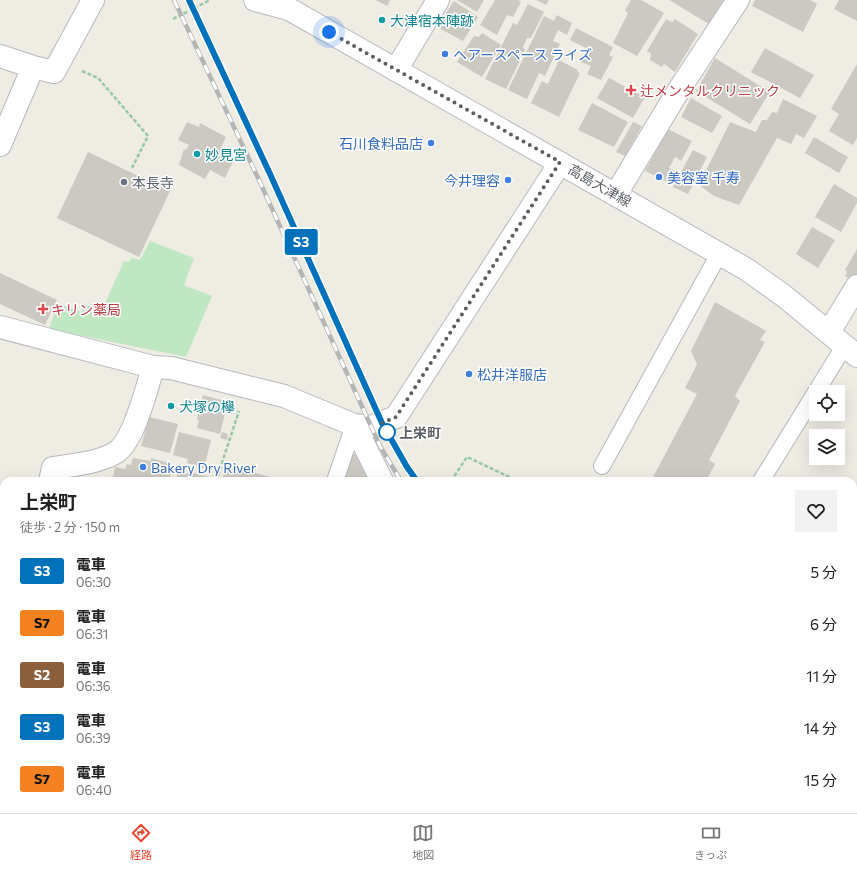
<!DOCTYPE html>
<html lang="ja">
<meta charset="utf-8">
<style>
:root{--surface:#fff;--page:#f2f2f2;--text:#222;--muted:#767676;--line:#e0e0e0;--accent:#ed422b}
body{margin:0;font-family:Commissioner,"Noto Sans JP",sans-serif;background:var(--page);color:var(--text);height:100vh;display:flex;flex-direction:column;font-size:15px;white-space:nowrap}
*{box-sizing:border-box;margin:0}
p{font-size:13px;color:var(--muted)}
.icon{flex:none;width:22px;height:22px;fill:none;stroke:currentColor;stroke-width:2;stroke-linecap:round;stroke-linejoin:round}
.map{position:relative;flex:1;overflow:hidden}
.panel{position:absolute;left:0px;top:477px;width:857px;height:336px;display:flex;flex-direction:column;background:var(--surface);border-radius:12px 12px 0 0;box-shadow:0 4px 16px #0002}
.panel>*{flex:none}
.badge{padding:0 8px;border-radius:3px;font-size:14px;line-height:26px}
.fabs{position:absolute;left:809px;top:385px;display:grid;gap:8px}
.fabs a{display:grid;place-items:center;width:36px;height:36px;border-radius:0px;background:var(--surface);box-shadow:0 4px 16px #0002;font-size:20px}
.you{position:absolute;width:20px;height:20px;margin:-10px;border:3px solid #fff;border-radius:50%;background:#1a73e8;box-shadow:0 0 0 6px #1a73e833}
.map>.badge{position:absolute;translate:-50% -50%;box-shadow:0 0 0 2px #fff}
.round{display:grid;place-items:center;flex:none;width:42px;height:42px;border-radius:0px;background:var(--page)}
.overview{display:flex;align-items:center;justify-content:space-between;height:68px;padding:0 20px}
h1{font-size:19px;font-weight:700;line-height:30px}
ul{padding:0;list-style:none}
li{display:flex;align-items:center;gap:12px;height:52px;padding:0 20px}
li div{flex:1}
li b{display:block;font-size:15px}
li em{font-style:normal}
li .badge{min-width:44px;font-weight:700;text-align:center}
.dock{display:flex;justify-content:space-around;align-items:center;height:56px;border-top:1px solid var(--line);background:var(--surface);font-size:11px;color:var(--muted)}
.dock a{display:grid;justify-items:center;gap:2px}
.dock .on{color:var(--accent)}
.map>svg:first-child{display:block}
.green{fill:#bfe7c1}
.building{fill:#cbc9c2}
.lines{fill:none;stroke-linecap:round;stroke-linejoin:round}
.lane-casing{stroke:#b6b9be;stroke-width:18}
.street-casing{stroke:#b6b9be;stroke-width:24}
.secondary-casing{stroke:#b7bac0;stroke-width:24}
.path{stroke:#98c8a7;stroke-width:2.5;stroke-dasharray:4 2;stroke-linecap:butt}
.lane{stroke:#fff;stroke-width:16}
.street{stroke:#fff;stroke-width:22}
.secondary{stroke:#fff;stroke-width:22}
.rail-casing{stroke:#b4b5b5;stroke-width:4.5}
.rail{stroke:#fff;stroke-width:3;stroke-dasharray:9;stroke-linecap:butt}
.line-casing{stroke:#fff;stroke-width:9}
.line{stroke:#0072bc;stroke-width:6}
.walk{stroke:#5b5f64;stroke-width:4;stroke-dasharray:0 7.2}
.culture-dot{fill:#0f9aa8;stroke:#fff;stroke-width:1.5}
.shop-dot{fill:#3f7fe0;stroke:#fff;stroke-width:1.5}
.health-dot{fill:#e0444e;stroke:#fff;stroke-width:1.5}
.worship-dot{fill:#6b7280;stroke:#fff;stroke-width:1.5}
.stop-dot{fill:#fff;stroke:#0072bc;stroke-width:2}
.labels{text-anchor:middle;dominant-baseline:central;stroke-width:3;stroke-linejoin:round;paint-order:stroke}
.culture-label{font-size:14px;fill:#0d838f;stroke:#fff;text-anchor:start}
.shop-label{font-size:14px;fill:#366cbe;stroke:#fff;text-anchor:start}
.health-label{font-size:14px;fill:#be3a42;stroke:#fff;text-anchor:start}
.worship-label{font-size:14px;fill:#5b616d;stroke:#fff;text-anchor:start}
.street-label{font-size:14px;fill:#5b5f64;stroke:#fff}
.stop-label{font-size:14px;font-weight:bold;fill:#5b5f64;stroke:#fff;text-anchor:start}
</style>
<div class="map">
<svg width="857" height="813" viewBox="0 0 857 813">
<rect width="100%" height="100%" fill="#eeece3"/>
<path class="green" d="M 150,241 L 194,258 L 184,285 L 212,296 L 186,357 L 49,329 L 58,303 L 81,312 L 87,305 L 102,310 L 124,261 L 129,262 L 131,258 L 140,260 Z
M 128,809 L 673,809 L 674,813 L 126,813 Z"/>
<path class="building" d="M 376,0 L 390,0 L 387,6 Z
M 457,0 L 484,0 L 477,12 Z
M 495,0 L 518,0 L 521,2 L 513,17 L 507,15 L 497,35 L 480,25 Z
M 536,0 L 549,0 L 546,5 Z
M 631,0 L 641,0 L 664,13 L 637,56 L 613,43 L 628,13 L 625,10 Z
M 669,0 L 723,0 L 709,24 Z
M 755,0 L 810,0 L 817,4 L 803,32 L 752,6 Z
M 839,0 L 857,0 L 857,21 L 834,9 Z
M 454,1 L 478,17 L 463,41 L 437,27 Z
M 528,4 L 544,12 L 531,38 L 527,38 L 523,47 L 525,50 L 506,89 L 485,79 L 513,23 L 517,25 Z
M 557,15 L 572,23 L 567,35 L 558,30 L 553,41 L 560,44 L 545,76 L 539,73 L 527,99 L 508,90 L 544,16 L 554,21 Z
M 666,19 L 672,22 L 675,19 L 698,34 L 675,72 L 664,64 L 662,67 L 650,60 L 651,54 L 647,51 Z
M 576,28 L 613,47 L 609,55 L 613,57 L 601,80 L 587,74 L 591,66 L 581,62 L 588,49 L 570,40 Z
M 482,33 L 501,45 L 482,77 L 457,62 L 474,36 L 479,37 Z
M 765,48 L 814,75 L 800,98 L 751,72 Z
M 715,58 L 770,92 L 750,124 L 696,91 Z
M 559,60 L 578,70 L 577,72 L 580,73 L 559,117 L 531,103 L 542,81 L 548,84 Z
M 857,64 L 857,138 L 853,145 L 829,131 L 839,114 L 831,109 Z
M 609,78 L 645,97 L 633,118 L 597,98 Z
M 691,98 L 722,116 L 712,133 L 681,117 Z
M 783,99 L 817,116 L 804,138 L 796,134 L 791,144 L 777,138 L 739,205 L 714,196 L 699,185 L 730,122 L 756,132 L 762,120 L 767,120 L 772,112 L 777,113 Z
M 592,103 L 628,122 L 614,147 L 578,130 Z
M 187,122 L 199,127 L 200,123 L 226,137 L 219,152 L 234,159 L 225,178 L 210,170 L 205,179 L 179,165 L 184,149 L 186,150 L 189,145 L 178,140 Z
M 633,122 L 642,126 L 625,156 L 616,152 Z
M 668,129 L 692,141 L 681,161 L 675,157 L 669,168 L 676,172 L 670,183 L 645,171 Z
M 814,137 L 848,157 L 839,173 L 805,153 Z
M 693,150 L 707,157 L 688,194 L 673,187 Z
M 88,152 L 170,191 L 139,257 L 57,218 Z
M 834,184 L 857,198 L 857,203 L 841,232 L 815,217 Z
M 812,227 L 835,240 L 818,268 L 796,254 Z
M 857,249 L 857,277 L 854,281 L 845,276 L 847,272 L 845,270 Z
M 0,273 L 57,300 L 45,325 L 0,304 Z
M 715,302 L 766,331 L 760,340 L 765,342 L 735,396 L 740,401 L 709,460 L 715,464 L 706,481 L 651,481 L 697,394 L 685,388 L 697,364 L 691,351 Z
M 203,395 L 228,402 L 220,434 L 197,428 L 199,420 L 197,420 Z
M 149,417 L 178,424 L 170,453 L 141,446 Z
M 179,432 L 211,440 L 204,468 L 187,463 L 188,459 L 173,455 Z
M 222,432 L 228,434 L 227,440 L 220,438 Z
M 351,453 L 355,454 L 367,473 L 365,481 L 342,481 Z
M 133,458 L 151,461 L 151,458 L 169,463 L 168,465 L 173,467 L 169,481 L 116,481 L 117,479 L 113,477 L 115,467 L 125,469 L 127,464 L 131,465 Z
M 226,465 L 270,477 L 269,481 L 222,481 Z
M 178,472 L 189,474 L 187,481 L 176,481 Z
M 193,473 L 212,478 L 211,481 L 191,481 Z
M 72,478 L 83,481 L 71,481 Z
M 0,494 L 4,495 L 4,525 L 0,535 Z
M 4,720 L 4,773 L 0,770 L 0,735 L 3,732 L 0,729 L 0,726 Z"/>
<g class="lines">
<defs>
<path id="lane" d="M 602,466 L 719,254
M 335,481 L 354,425
M 761,481 L 845,345"/>
<path id="street" d="M 0,56 L 33,67
M 396,70 L 438,0
M 0,145 L 33,67 L 54,72 L 93,0
M 616,194 L 680,88 L 738,0
M 0,327 L 153,367 L 171,368 L 284,396 L 354,425 L 371,427 L 396,417 L 560,163
M 829,332 L 857,286
M 354,425 L 382,481
M 50,481 L 53,468 C 74,465 97,463 115,453 C 134,442 147,387 153,367
M 0,667 L 4,662
M 499,809 L 502,813
M 111,813 L 112,809
M 188,813 L 191,809"/>
<path id="secondary" d="M 255,0 L 289,9
M 279,0 L 289,9 L 746,269 L 784,296 L 857,356"/>
</defs>
<use href="#lane" class="lane-casing"/>
<use href="#street" class="street-casing"/>
<use href="#secondary" class="secondary-casing"/>
<path class="path" d="M 173,19 L 210,0
M 82,71 L 98,78 L 148,136 L 132,168
M 407,479 L 438,479 L 439,481
M 216,481 L 239,411
M 451,481 L 467,457 L 518,481
M 853,687 L 855,689 L 857,686
M 853,799 L 857,802
M 645,809 L 647,813"/>
<use href="#lane" class="lane"/>
<use href="#street" class="street"/>
<use href="#secondary" class="secondary"/>
<defs>
<path id="rail" d="M 174,0 L 259,180 L 380,446 L 401,481
M 189,0 C 240,110 290,220 341,330 C 361,375 385,445 417,481
M 853,766 L 857,768
M 853,781 L 857,783"/>
</defs>
<use href="#rail" class="rail-casing"/>
<use href="#rail" class="rail"/>
</g>
<g class="lines">
<defs>
<path id="line" d="M 189,0 L 270,174 L 382,423 L 407,467 L 417,481"/>
</defs>
<use href="#line" class="line-casing"/>
<use href="#line" class="line"/>
<path class="walk" d="M 329,32 L 560,162 L 396,417 L 382,423 L 387,432"/>
</g>
<g class="culture-dot">
<circle cx="382" cy="20" r="4"/>
<circle cx="197" cy="154" r="4"/>
<circle cx="171" cy="406" r="4"/>
</g>
<g class="shop-dot">
<circle cx="445" cy="54" r="4"/>
<circle cx="431" cy="143" r="4"/>
<circle cx="659" cy="177" r="4"/>
<circle cx="508" cy="180" r="4"/>
<circle cx="469" cy="374" r="4"/>
<circle cx="143" cy="467" r="4"/>
</g>
<g class="health-dot">
<path d="M629 84h4v4h4v4h-4v4h-4v-4h-4v-4h4z"/>
<path d="M41 303h4v4h4v4h-4v4h-4v-4h-4v-4h4z"/>
</g>
<circle class="worship-dot" cx="124" cy="182" r="4"/>
<circle class="stop-dot" cx="387" cy="432" r="8"/>
<g class="labels">
<g class="culture-label">
<text x="390" y="20">大津宿本陣跡</text>
<text x="205" y="154">妙見宮</text>
<text x="179" y="406">犬塚の欅</text>
</g>
<g class="shop-label">
<text x="453" y="54">ヘアースペース ライズ</text>
<text x="423" y="143" text-anchor="end">石川食料品店</text>
<text x="667" y="177">美容室 千寿</text>
<text x="500" y="180" text-anchor="end">今井理容</text>
<text x="477" y="374">松井洋服店</text>
<text x="151" y="467">Bakery Dry River</text>
</g>
<g class="health-label">
<text x="640" y="90">辻メンタルクリニック</text>
<text x="51" y="309">キリン薬局</text>
</g>
<g class="worship-label">
<text x="132" y="182">本長寺</text>
</g>
<g class="street-label">
<text transform="translate(600 185) rotate(30)">高島大津線</text>
</g>
<g class="stop-label">
<text x="399" y="432">上栄町</text>
</g>
</g>
</svg>
<div class="fabs">
<a><svg class="icon" aria-label="locate" viewBox="0 0 24 24"><circle cx="12" cy="12" r="6"/><path d="M12 2v4M12 18v4M2 12h4M18 12h4"/></svg></a>
<a><svg class="icon" aria-label="layers" viewBox="0 0 24 24"><path d="M12 4l9 5-9 5-9-5zM3 14l9 5 9-5"/></svg></a>
</div>
<div class="you" style="left:329px;top:32px"></div>
<b class="badge" style="left:301px;top:242px;background:#0072bc;color:#fff">S3</b>
<section class="panel">
<div class="overview"><div><h1>上栄町</h1><p>徒歩 · 2 分 · 150 m</p></div><a class="round"><svg class="icon" aria-label="heart" viewBox="0 0 24 24"><path d="M12 20l-8-8c-3-5 5-10 8-4 3-6 11-1 8 4z"/></svg></a></div>
<ul>
<li><span class="badge" style="background:#0072bc;color:#fff">S3</span><div><b>電車</b><p>06:30</p></div><em>5 分</em></li>
<li><span class="badge" style="background:#f58220;color:#111">S7</span><div><b>電車</b><p>06:31</p></div><em>6 分</em></li>
<li><span class="badge" style="background:#8b5e3c;color:#fff">S2</span><div><b>電車</b><p>06:36</p></div><em>11 分</em></li>
<li><span class="badge" style="background:#0072bc;color:#fff">S3</span><div><b>電車</b><p>06:39</p></div><em>14 分</em></li>
<li><span class="badge" style="background:#f58220;color:#111">S7</span><div><b>電車</b><p>06:40</p></div><em>15 分</em></li>
</ul>
</section>
</div>
<nav class="dock">
<a class="on"><svg class="icon" aria-label="directions" viewBox="0 0 24 24"><path d="M12 3l9 9-9 9-9-9zM9 14v-3h6M13 9l2 2-2 2"/></svg>経路</a>
<a><svg class="icon" aria-label="map" viewBox="0 0 24 24"><path d="M3 6l6-2 6 2 6-2v14l-6 2-6-2-6 2zM9 4v14M15 6v14"/></svg>地図</a>
<a><svg class="icon" aria-label="tickets" viewBox="0 0 24 24"><path d="M3 7h18v10H3zM15 7v10"/></svg>きっぷ</a>
</nav>
